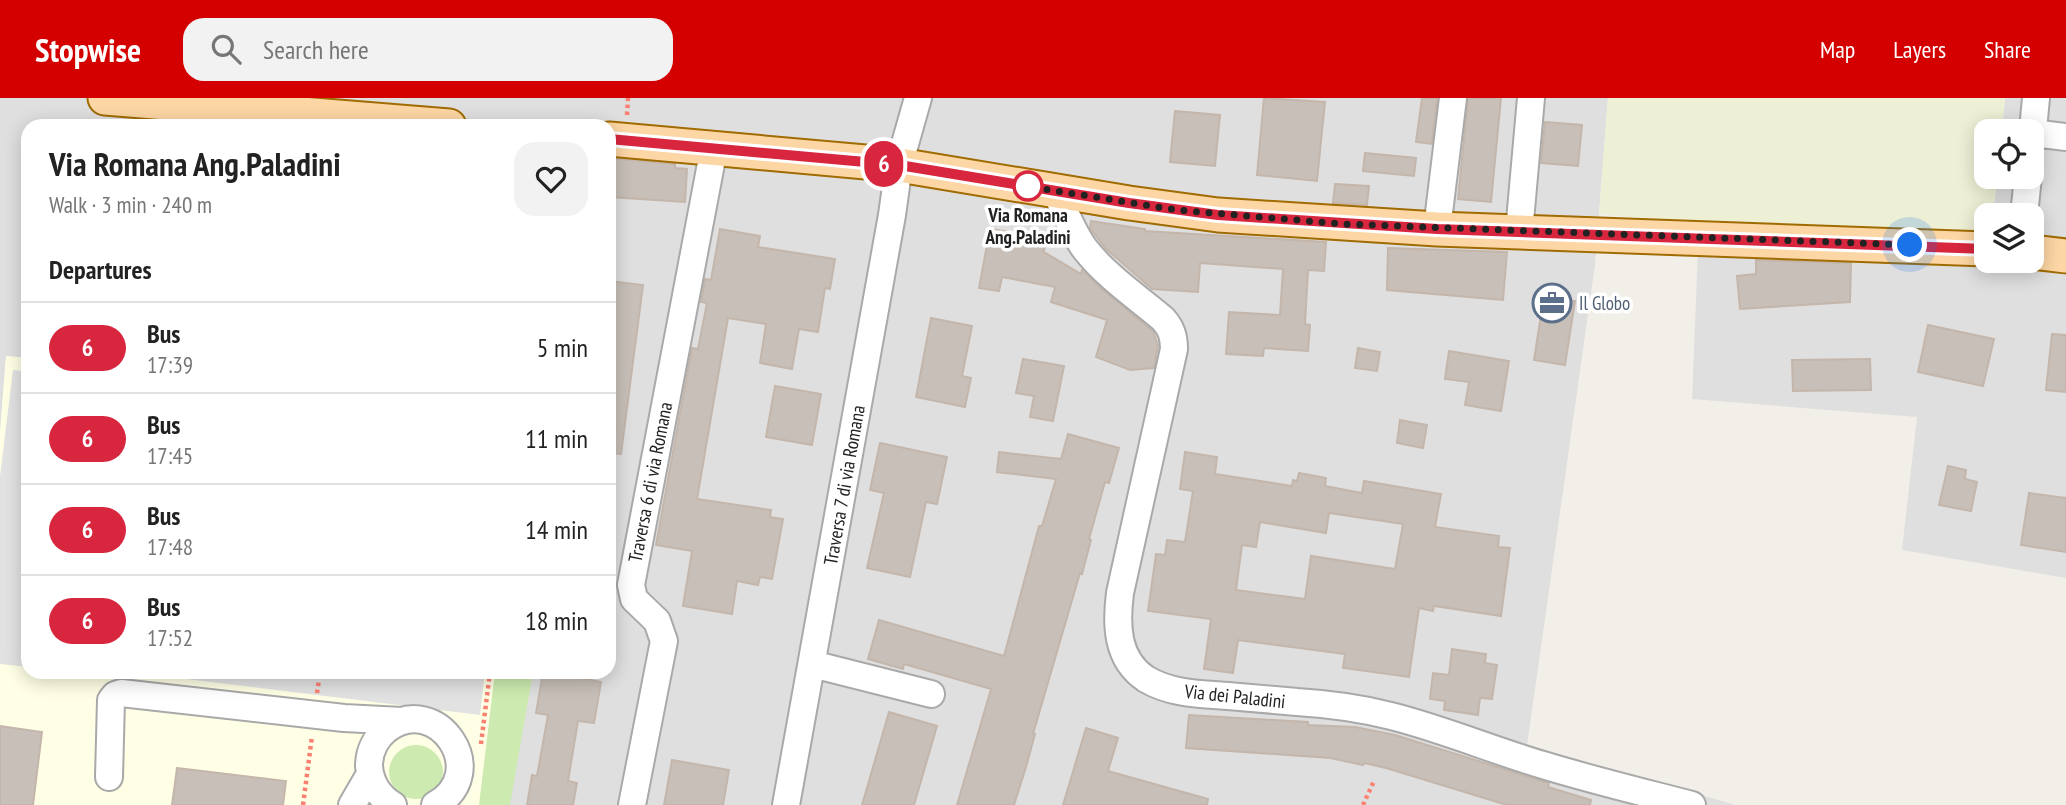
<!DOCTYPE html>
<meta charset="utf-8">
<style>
:root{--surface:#fff;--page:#f2f2f2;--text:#222;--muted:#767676;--line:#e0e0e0;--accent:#d40000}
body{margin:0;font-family:"PT Sans Narrow",sans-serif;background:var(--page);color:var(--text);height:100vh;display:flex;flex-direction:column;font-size:26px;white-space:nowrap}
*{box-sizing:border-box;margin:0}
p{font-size:23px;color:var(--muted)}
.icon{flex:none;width:38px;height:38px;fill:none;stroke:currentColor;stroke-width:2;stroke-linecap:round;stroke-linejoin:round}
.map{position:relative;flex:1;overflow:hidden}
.details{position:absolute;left:21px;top:21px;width:595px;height:560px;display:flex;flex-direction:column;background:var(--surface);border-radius:21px;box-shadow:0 4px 18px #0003}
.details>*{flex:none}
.badge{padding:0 14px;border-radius:23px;font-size:24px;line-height:46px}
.buttons{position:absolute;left:1974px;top:21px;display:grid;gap:14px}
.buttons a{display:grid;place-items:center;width:70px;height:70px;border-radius:14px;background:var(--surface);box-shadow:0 4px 18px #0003;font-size:35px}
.you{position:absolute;width:35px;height:35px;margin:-18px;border:5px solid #fff;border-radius:50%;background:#1a73e8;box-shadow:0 0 0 10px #1a73e833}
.map>.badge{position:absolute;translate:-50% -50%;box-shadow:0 0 0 4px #fff}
h2{padding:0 28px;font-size:26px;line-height:63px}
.round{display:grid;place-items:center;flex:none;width:74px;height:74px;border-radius:21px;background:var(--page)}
.head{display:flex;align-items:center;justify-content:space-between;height:119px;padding:0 28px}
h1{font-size:33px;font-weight:700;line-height:52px}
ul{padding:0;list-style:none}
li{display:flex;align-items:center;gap:21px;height:91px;padding:0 28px;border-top:2px solid var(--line)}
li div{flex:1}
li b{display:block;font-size:26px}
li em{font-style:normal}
li .badge{min-width:77px;font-weight:700;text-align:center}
header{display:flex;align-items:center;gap:42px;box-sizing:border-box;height:98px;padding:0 35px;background:var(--accent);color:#fff}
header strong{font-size:33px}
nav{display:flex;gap:38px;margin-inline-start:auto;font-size:24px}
.search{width:490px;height:63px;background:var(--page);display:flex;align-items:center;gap:18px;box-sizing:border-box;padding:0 24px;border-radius:21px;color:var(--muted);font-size:26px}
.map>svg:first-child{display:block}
.residential{fill:#e0dfdf}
.education{fill:#ffffe5}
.farmland{fill:#eef0d5}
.grass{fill:#cdebb0}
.parking{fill:#e2e2e2}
.building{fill:#c7bfb8;stroke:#c4b6ab;stroke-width:2;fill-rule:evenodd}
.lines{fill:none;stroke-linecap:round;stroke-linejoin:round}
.minor-casing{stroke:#a9a9a9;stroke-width:30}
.major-casing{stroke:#a06b00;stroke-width:37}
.path{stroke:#fa8072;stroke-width:4.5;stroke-dasharray:3.5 3.5;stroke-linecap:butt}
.minor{stroke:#fff;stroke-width:26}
.major{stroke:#fcd6a4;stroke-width:33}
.line-casing{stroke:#fff;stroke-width:16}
.line{stroke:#d7263d;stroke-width:10}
.walk{stroke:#222;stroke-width:7;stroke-dasharray:0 12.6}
.stop-dot{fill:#fff;stroke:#d7263d;stroke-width:3.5}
.labels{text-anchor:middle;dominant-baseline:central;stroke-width:7;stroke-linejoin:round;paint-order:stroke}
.stop-label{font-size:19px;font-weight:bold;fill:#222;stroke:#fff}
.service-label{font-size:19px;fill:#4e5e75;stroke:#fff;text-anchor:start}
.street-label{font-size:19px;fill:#222;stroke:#fff}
</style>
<header>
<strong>Stopwise</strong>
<div class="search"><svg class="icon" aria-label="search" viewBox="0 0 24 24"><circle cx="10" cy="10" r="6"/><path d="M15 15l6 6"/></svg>Search here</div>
<nav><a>Map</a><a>Layers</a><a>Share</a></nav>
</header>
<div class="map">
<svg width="2066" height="707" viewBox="0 0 2066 707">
<rect width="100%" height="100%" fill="#f2efe9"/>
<path class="residential" d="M 0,0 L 1608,0 L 1595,167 L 1527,648 L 1736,707 L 485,707 L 503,574 L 609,574 L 609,28 L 28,28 L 28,260 L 6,258 L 0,335 Z
M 2005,0 L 2066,0 L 2066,480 L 1902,452 L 1917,319 L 1692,301 L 1699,126 L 1986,163 L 2032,163 L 2032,117 L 1993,117 L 1997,79 L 2032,79 L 2032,33 L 2002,33 Z"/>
<path class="education" d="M 6,258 L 28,260 L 28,574 L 503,574 L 485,707 L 0,707 L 0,335 Z"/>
<path class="farmland" d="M 1608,0 L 2005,0 L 2002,33 L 1986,33 L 1986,79 L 1997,79 L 1993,117 L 1986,117 L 1986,143 L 1699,126 L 1599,116 Z"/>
<path class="grass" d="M 495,574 L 533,574 L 510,707 L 479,707 Z
M389 674a27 27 0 1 1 54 0a27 27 0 1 1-54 0Z"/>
<path class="parking" d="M 13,272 L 28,274 L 28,569 L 0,566 L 0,378 Z
M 129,574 L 485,574 L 480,617 Z"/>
<path class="building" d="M 1264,0 L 1325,4 L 1317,83 L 1257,77 Z
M 1422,0 L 1437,0 L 1432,46 L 1416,44 Z
M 1468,0 L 1501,0 L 1491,104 L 1458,101 Z
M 1175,13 L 1220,17 L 1215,68 L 1170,64 Z
M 1545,24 L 1582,27 L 1578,68 L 1541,65 Z
M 1365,55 L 1416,60 L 1414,78 L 1363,73 Z
M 609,60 L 675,66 L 675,70 L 687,71 L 685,104 L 609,99 Z
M 1335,86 L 1369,88 L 1367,107 L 1333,105 Z
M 1091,123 L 1145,131 L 1145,133 L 1326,144 L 1324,173 L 1308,172 L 1305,226 L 1310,227 L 1308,253 L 1264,250 L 1263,258 L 1226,256 L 1229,214 L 1280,217 L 1283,171 L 1200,165 L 1198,194 L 1152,191 L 1105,150 L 1090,130 Z
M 720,131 L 760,138 L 758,149 L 835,161 L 830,191 L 825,190 L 818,234 L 799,231 L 792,271 L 760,265 L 766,226 L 728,220 L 697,401 L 771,412 L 770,419 L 783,421 L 772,481 L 760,479 L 758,487 L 737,483 L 732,516 L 683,508 L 692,453 L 656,447 L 692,250 L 698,251 L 707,205 L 701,204 L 705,181 L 711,182 Z
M 990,131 L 1010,134 L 1009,139 L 1045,146 L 1044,154 L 1081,176 L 1082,172 L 1102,191 L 1153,233 L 1158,247 L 1154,270 L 1130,272 L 1096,259 L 1107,222 L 1051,204 L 1055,189 L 1002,179 L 999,193 L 979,190 Z
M 1388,150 L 1507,154 L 1503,202 L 1387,192 Z
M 1756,162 L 1851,165 L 1850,204 L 1740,211 L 1737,178 L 1756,176 Z
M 609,183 L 643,187 L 621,356 L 609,355 Z
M 1544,198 L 1575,203 L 1565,267 L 1534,262 Z
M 931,220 L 972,228 L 962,278 L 971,280 L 965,309 L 916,299 Z
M 1928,227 L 1994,241 L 1983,288 L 1918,274 Z
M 2052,236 L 2066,237 L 2066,294 L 2046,292 Z
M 1358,250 L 1380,254 L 1377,273 L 1355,270 Z
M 1449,253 L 1509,263 L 1501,313 L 1465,307 L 1469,284 L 1445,281 Z
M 1023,261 L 1064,268 L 1053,323 L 1030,319 L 1034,298 L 1016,295 Z
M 1870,261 L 1871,292 L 1793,293 L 1792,262 Z
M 775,288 L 821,296 L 812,347 L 766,339 Z
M 1400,322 L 1427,327 L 1423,350 L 1397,345 Z
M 1068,336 L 1119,350 L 1109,385 L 1105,384 L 1089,441 L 1091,442 L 1082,476 L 1080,475 L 1033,636 L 1035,636 L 1026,669 L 1014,707 L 957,707 L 991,591 L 904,566 L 903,571 L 868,561 L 879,522 L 1004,558 L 1039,428 L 1042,428 L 1056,381 L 997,374 L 999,354 L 1061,361 Z
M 880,345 L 947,359 L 937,406 L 926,404 L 910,479 L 867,470 L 884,395 L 870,392 Z
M 1185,354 L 1217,359 L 1215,376 L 1292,388 L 1293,382 L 1297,383 L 1299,375 L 1326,380 L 1325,388 L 1362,395 L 1364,383 L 1441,396 L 1435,429 L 1499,438 L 1498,449 L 1510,450 L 1501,518 L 1434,508 L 1433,513 L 1419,510 L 1409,579 L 1343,570 L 1345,556 L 1238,542 L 1233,575 L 1204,571 L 1211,521 L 1148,513 L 1156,456 L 1165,457 L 1167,442 L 1185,444 L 1193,393 L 1180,391 ZM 1329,415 L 1403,426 L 1395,471 L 1311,458 L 1305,501 L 1236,492 L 1242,447 L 1256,449 L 1260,424 L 1326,435 Z
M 1948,368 L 1966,372 L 1965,381 L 1977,384 L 1971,413 L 1939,407 Z
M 2029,395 L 2066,400 L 2066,454 L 2021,447 Z
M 1452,551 L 1486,556 L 1485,565 L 1497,567 L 1492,601 L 1480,600 L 1478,617 L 1444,612 L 1445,603 L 1430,601 L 1433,575 L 1449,577 Z
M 543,574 L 577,574 L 576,579 L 601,584 L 594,625 L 578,623 L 568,683 L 577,685 L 573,707 L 527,707 L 532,677 L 537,678 L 548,617 L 536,615 Z
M 889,614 L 937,628 L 914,707 L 862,707 Z
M 1189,617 L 1308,624 L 1308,627 L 1355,629 L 1395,637 L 1549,685 L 1548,689 L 1591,702 L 1590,707 L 1507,707 L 1386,670 L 1364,665 L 1363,667 L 1330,660 L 1186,650 Z
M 0,628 L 42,634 L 33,707 L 0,707 Z
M 1086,630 L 1118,640 L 1108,673 L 1208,701 L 1207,707 L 1063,707 Z
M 672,662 L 729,672 L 723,707 L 664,707 Z
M 177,670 L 286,683 L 283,707 L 172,707 Z"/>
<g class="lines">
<defs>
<path id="minor" d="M 2032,35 L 2066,39
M 2032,42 L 2036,0
M 1055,93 C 1065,112 1072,134 1085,151 C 1106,178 1137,199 1163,221 C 1171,230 1174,238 1174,251 L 1120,495 C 1116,526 1116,561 1146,581 C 1171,596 1201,596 1228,598 C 1251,600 1274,602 1297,604 C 1329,606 1360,610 1391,618 C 1443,631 1492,652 1543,667 C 1592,682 1642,694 1692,707
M 2024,117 L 2028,79
M 1437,131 L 1453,0
M 1519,134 L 1531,0
M 812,566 L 931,596
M 109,679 L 111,602 L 115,597 L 121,595 L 344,620 L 402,623
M 352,707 L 370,676
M 393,707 C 379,699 370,684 369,668 C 369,653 376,640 387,631 C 437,593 493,675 435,707
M 632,707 L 664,543 L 657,523 L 634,501 L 631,487 L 714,50
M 786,707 L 892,117 L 899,67 L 918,0"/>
<path id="major" d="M 105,0 L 449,28
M 609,41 L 899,67 L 1129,105 L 1218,117 L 1437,131 L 1986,151
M 2032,154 L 2066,158"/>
</defs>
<use href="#minor" class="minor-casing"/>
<use href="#major" class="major-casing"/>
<path class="path" d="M 627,17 L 628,0
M 317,595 L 319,582
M 481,646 L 490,574
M 303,707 L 312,638
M 1363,707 L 1374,683"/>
<use href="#minor" class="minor"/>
<use href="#major" class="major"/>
</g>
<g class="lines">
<defs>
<path id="line" d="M 609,41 L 899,67 L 1129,105 L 1218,117 L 1437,131 L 1986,151"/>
</defs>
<use href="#line" class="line-casing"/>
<use href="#line" class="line"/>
<path class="walk" d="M 1028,88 L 1025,88 L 1177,112 L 1343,126 L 1910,147"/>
</g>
<defs>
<symbol id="office-ring" viewBox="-11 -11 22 22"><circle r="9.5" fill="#fff" stroke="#5c6f8a" stroke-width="1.5"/><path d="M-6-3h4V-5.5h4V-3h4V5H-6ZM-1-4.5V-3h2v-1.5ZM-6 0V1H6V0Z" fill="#5c6f8a"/></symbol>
</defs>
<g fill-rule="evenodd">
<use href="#office-ring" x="1530" y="183" width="44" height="44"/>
</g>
<circle class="stop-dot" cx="1028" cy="88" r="14"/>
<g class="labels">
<g class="stop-label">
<text x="1028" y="117">Via Romana<tspan x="1028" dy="22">Ang.Paladini</tspan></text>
</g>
<g class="service-label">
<text x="1579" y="205">Il Globo</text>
</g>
<g class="street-label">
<text transform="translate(650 384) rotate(-79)">Traversa 6 di via Romana</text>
<text transform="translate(844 387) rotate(-80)">Traversa 7 di via Romana</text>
<text transform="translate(1235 598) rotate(6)">Via dei Paladini</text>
</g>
</g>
</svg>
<div class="buttons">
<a><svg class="icon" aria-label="locate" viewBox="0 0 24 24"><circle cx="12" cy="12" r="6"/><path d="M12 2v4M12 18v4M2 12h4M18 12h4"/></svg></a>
<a><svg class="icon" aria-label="layers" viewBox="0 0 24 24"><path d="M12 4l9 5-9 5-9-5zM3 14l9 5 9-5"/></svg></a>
</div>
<div class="you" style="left:1910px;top:147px"></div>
<b class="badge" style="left:884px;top:66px;background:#d7263d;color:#fff">6</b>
<section class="details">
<div class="head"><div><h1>Via Romana Ang.Paladini</h1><p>Walk · 3 min · 240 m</p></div><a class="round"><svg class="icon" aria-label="heart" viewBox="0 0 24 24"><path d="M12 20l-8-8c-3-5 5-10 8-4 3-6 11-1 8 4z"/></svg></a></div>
<h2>Departures</h2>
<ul>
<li><span class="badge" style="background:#d7263d;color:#fff">6</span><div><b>Bus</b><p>17:39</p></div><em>5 min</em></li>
<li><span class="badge" style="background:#d7263d;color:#fff">6</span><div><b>Bus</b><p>17:45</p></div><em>11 min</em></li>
<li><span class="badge" style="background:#d7263d;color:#fff">6</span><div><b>Bus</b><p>17:48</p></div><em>14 min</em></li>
<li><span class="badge" style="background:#d7263d;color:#fff">6</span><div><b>Bus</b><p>17:52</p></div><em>18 min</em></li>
</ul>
</section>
</div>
